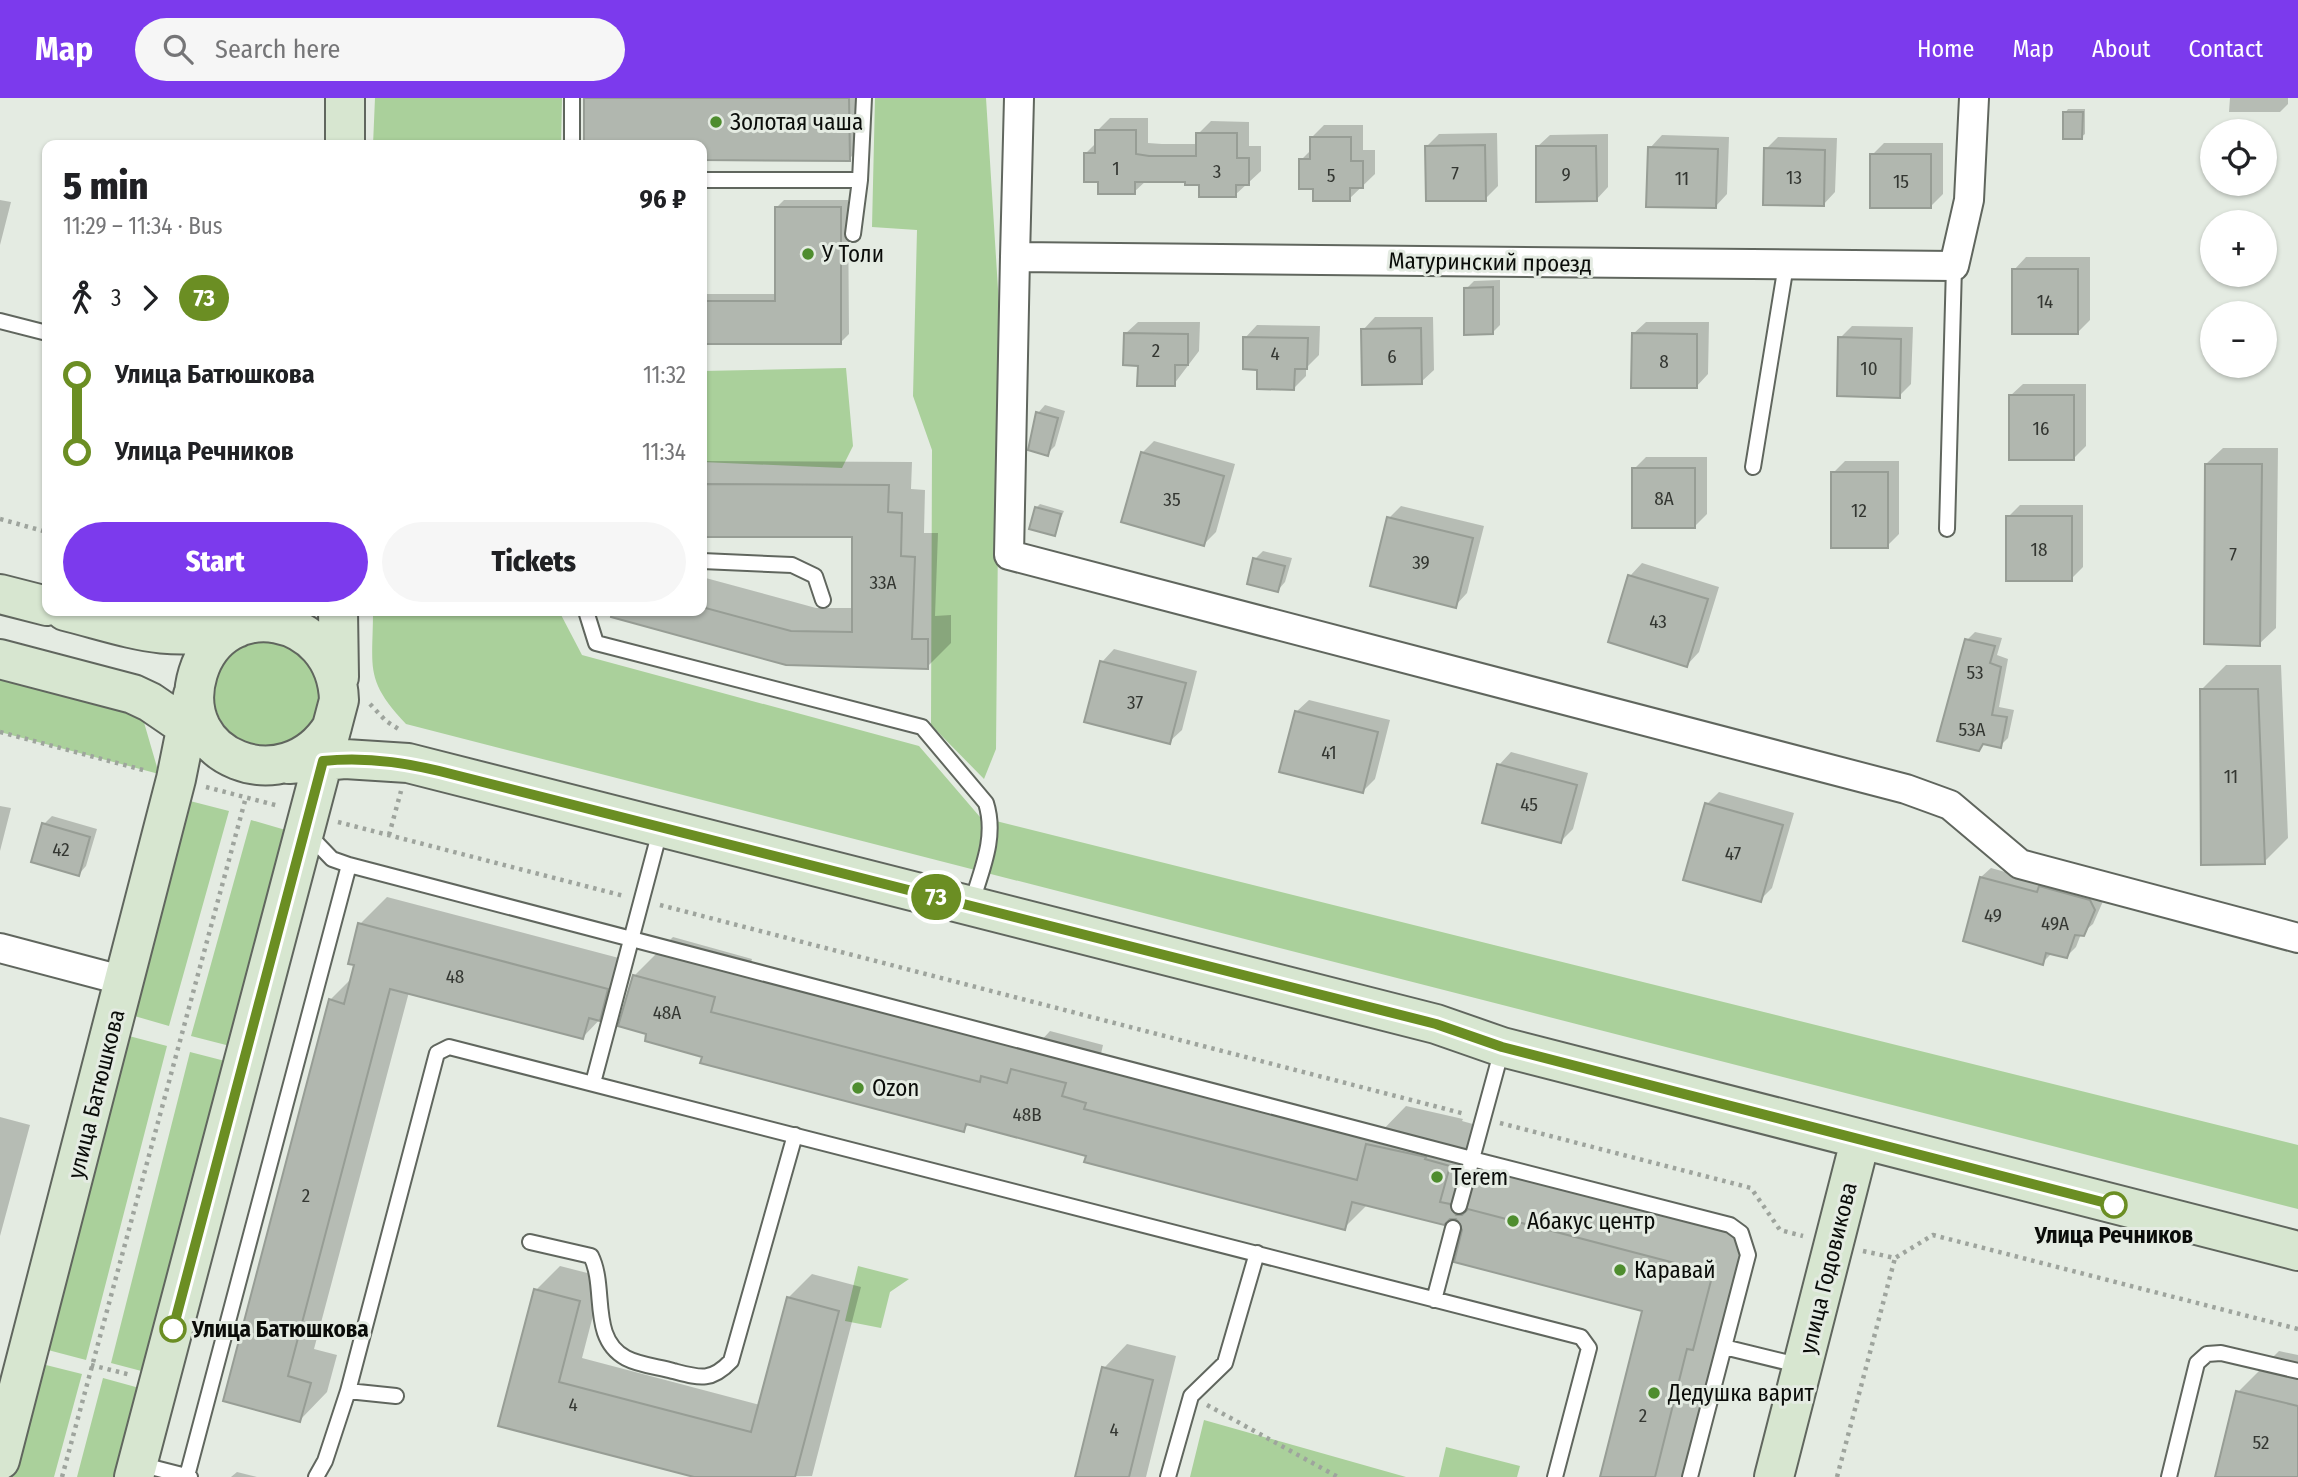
<!DOCTYPE html>
<meta charset="utf-8">
<style>
:root{--surface:#fff;--page:#f6f6f6;--text:#202124;--muted:#757577;--accent:#7c3aed}
body{margin:0;font-family:"Fira Sans Condensed",sans-serif;background:var(--page);color:var(--text);height:100vh;display:flex;flex-direction:column;font-size:26px;white-space:nowrap}
*{box-sizing:border-box;margin:0}
p{font-size:23px;color:var(--muted)}
.icon{flex:none;width:38px;height:38px;fill:none;stroke:currentColor;stroke-width:2;stroke-linecap:round;stroke-linejoin:round}
.map{position:relative;flex:1;overflow:hidden}
.panel{position:absolute;left:42px;top:42px;width:665px;height:476px;display:flex;flex-direction:column;background:var(--surface);border-radius:14px;box-shadow:0 2px 5px #0004}
.panel>*{flex:none}
.badge{padding:0 14px;border-radius:23px;font-size:24px;line-height:46px}
.fabs{position:absolute;left:2200px;top:21px;display:grid;gap:14px}
.fabs a{display:grid;place-items:center;width:77px;height:77px;border-radius:50%;background:var(--surface);box-shadow:0 2px 5px #0004;font-size:35px}
.map>.badge{position:absolute;translate:-50% -50%;box-shadow:0 0 0 4px #fff}
.legs{display:flex;align-items:center;gap:10px;height:77px;padding:0 21px;font-size:23px}
.legs p{margin-inline-start:auto}
.overview{display:flex;align-items:center;justify-content:space-between;height:119px;padding:0 21px}
h1{font-size:38px;font-weight:800;line-height:52px}
.cta{display:flex;gap:14px;margin-top:auto;padding:14px 21px}
.cta a{flex:1;height:80px;border-radius:42px;background:var(--accent);color:#fff;font-size:28px;font-weight:800;line-height:80px;text-align:center}
.cta a+a{background:var(--page);color:var(--text)}
ul{padding:0 21px;list-style:none}
li{display:flex;align-items:center;gap:24px;height:77px;font-size:26px}
li i{display:grid;place-items:center;width:10px;height:100%;margin:0 9px;background:currentColor}
li i::after{content:'';width:18px;height:18px;margin:-9px;border:5px solid;border-radius:50%;background:var(--surface)}
li p{margin-inline-start:auto}
li:first-child i{background:linear-gradient(#0000 50%,currentColor 0)}
li:last-child i{background:linear-gradient(currentColor 50%,#0000 0)}
header{display:flex;align-items:center;gap:42px;box-sizing:border-box;height:98px;padding:0 35px;background:var(--accent);color:#fff}
header strong{font-size:33px}
nav{display:flex;gap:38px;margin-inline-start:auto;font-size:24px}
.search{width:490px;height:63px;background:var(--page);display:flex;align-items:center;gap:18px;box-sizing:border-box;padding:0 24px;border-radius:38px;color:var(--muted);font-size:26px}
.map>svg:first-child{display:block}
.green{fill:#aad09b}
.shadow{fill:#0003}
.building{fill:#b1b7af;stroke:#979d95;stroke-width:2}
.lines{fill:none;stroke-linecap:round;stroke-linejoin:round}
.lane-casing{stroke:#60665e;stroke-width:18}
.street-casing{stroke:#60665e;stroke-width:32}
.secondary-casing{stroke:#60665e;stroke-width:42}
.path{stroke:#9ea49d;stroke-width:4.5;stroke-dasharray:3.5 5;stroke-linecap:butt}
.lane{stroke:#fff;stroke-width:14}
.street{stroke:#fff;stroke-width:28}
.secondary{stroke:#d7e6d0;stroke-width:38}
.line-1-casing{stroke:#fff;stroke-width:16}
.line-1{stroke:#6b8e23;stroke-width:10}
.poi-dot{fill:#4e8d2e;stroke:#e4ebe2;stroke-width:2.5}
.stop-1-dot{fill:#fff;stroke:#6b8e23;stroke-width:3.5}
.labels{text-anchor:middle;dominant-baseline:central;stroke-width:6;stroke-linejoin:round;paint-order:stroke}
.number-label{font-size:19px;fill:#343732}
.poi-label{font-size:23px;fill:#0a0c09;stroke:#e4ebe2;text-anchor:start}
.street-label{font-size:23px;fill:#0a0c09;stroke:#e4ebe2}
.stop-label{font-size:23px;font-weight:bold;fill:#0a0c09;stroke:#e4ebe2}
</style>
<header>
<strong>Map</strong>
<div class="search"><svg class="icon" aria-label="search" viewBox="0 0 24 24"><circle cx="10" cy="10" r="6"/><path d="M15 15l6 6"/></svg>Search here</div>
<nav><a>Home</a><a>Map</a><a>About</a><a>Contact</a></nav>
</header>
<div class="map">
<svg width="2298" height="1379" viewBox="0 0 2298 1379">
<rect width="100%" height="100%" fill="#e4ebe2"/>
<path class="green" d="M 375,0 L 562,0 L 561,47 L 373,47 Z
M 875,0 L 986,0 L 1000,223 L 996,651 L 984,681 L 931,627 L 932,352 L 913,298 L 917,132 L 872,129 Z
M 846,270 L 853,348 L 842,370 L 702,364 L 702,273 Z
M 373,513 L 559,513 L 582,557 L 919,648 L 980,719 L 2298,1047 L 2298,1111 L 406,626 C 364,581 373,571 373,513 Z
M214 596a53 53 0 1 1 106 0a53 53 0 1 1-106 0Z
M 0,556 L 134,590 L 159,676 L 0,634 Z
M 190,703 L 229,713 L 169,928 L 131,917 Z
M 251,722 L 289,733 L 230,948 L 191,938 Z
M 129,938 L 167,948 L 86,1262 L 48,1252 Z
M 190,954 L 229,964 L 149,1275 L 111,1265 Z
M 858,1168 L 909,1181 L 890,1194 L 881,1230 L 845,1223 Z
M 42,1266 L 82,1276 L 54,1379 L 12,1379 Z
M 103,1280 L 143,1291 L 119,1379 L 77,1379 Z
M 1204,1322 L 1406,1379 L 1190,1379 Z
M 1446,1349 L 1520,1368 L 1517,1379 L 1439,1379 Z"/>
<path class="shadow" d="M 586,0 L 865,0 L 865,45 L 849,61 L 702,60 L 702,47 L 586,47 Z
M 2230,0 L 2288,0 L 2288,6 L 2280,14 L 2229,14 Z
M 2068,11 L 2085,11 L 2085,36 L 2081,39 L 2065,15 Z
M 1110,20 L 1148,20 L 1148,45 L 1162,46 L 1198,46 L 1198,36 L 1211,23 L 1249,24 L 1249,48 L 1261,48 L 1261,73 L 1235,97 L 1187,82 L 1147,82 L 1134,94 L 1100,82 L 1086,55 L 1097,44 L 1097,33 Z
M 1324,27 L 1363,27 L 1363,52 L 1375,52 L 1375,76 L 1349,101 L 1315,89 L 1301,62 L 1312,51 L 1312,39 Z
M 1497,35 L 1498,88 L 1485,101 L 1427,48 L 1439,36 Z
M 1608,36 L 1608,89 L 1596,102 L 1537,49 L 1550,37 Z
M 1662,37 L 1729,39 L 1727,96 L 1715,109 L 1650,50 Z
M 1778,39 L 1837,40 L 1835,94 L 1823,107 L 1766,51 Z
M 1884,45 L 1943,45 L 1943,96 L 1931,108 L 1872,57 Z
M 0,102 L 11,104 L 0,147 Z
M 784,102 L 848,102 L 849,236 L 841,244 L 702,244 L 702,196 L 777,196 L 776,110 Z
M 2026,159 L 2090,159 L 2090,222 L 2078,234 L 2014,172 Z
M 1500,182 L 1500,227 L 1492,235 L 1466,191 L 1474,183 Z
M 1375,219 L 1433,219 L 1434,272 L 1421,284 L 1363,232 Z
M 1138,224 L 1200,224 L 1199,253 L 1174,286 L 1139,266 L 1125,236 Z
M 1646,224 L 1709,224 L 1708,276 L 1696,289 L 1633,236 Z
M 1257,227 L 1320,228 L 1319,257 L 1306,270 L 1306,278 L 1294,290 L 1259,270 L 1245,240 Z
M 1852,228 L 1913,229 L 1911,286 L 1899,298 L 1840,240 Z
M 2023,286 L 2086,286 L 2086,348 L 2074,360 L 2010,298 Z
M 1045,307 L 1065,313 L 1055,348 L 1047,356 L 1038,315 Z
M 1154,343 L 1235,366 L 1216,434 L 1204,446 L 1142,355 Z
M 2223,350 L 2278,350 L 2276,530 L 2259,546 L 2206,366 Z
M 1646,359 L 1707,359 L 1707,416 L 1695,428 L 1634,371 Z
M 702,363 L 912,364 L 911,391 L 925,392 L 924,435 L 938,435 L 935,518 L 951,517 L 951,545 L 927,569 L 612,517 L 612,513 L 702,513 L 702,479 L 816,510 L 853,510 L 854,438 L 702,437 Z
M 1845,363 L 1899,363 L 1899,436 L 1887,448 L 1833,375 Z
M 1040,406 L 1064,413 L 1054,436 L 1036,410 Z
M 2020,407 L 2083,407 L 2083,469 L 2071,481 L 2008,419 Z
M 1401,408 L 1484,428 L 1467,495 L 1455,508 L 1389,420 Z
M 1263,453 L 1292,460 L 1285,484 L 1278,492 L 1255,461 Z
M 1642,465 L 1719,489 L 1699,554 L 1687,567 L 1630,478 Z
M 1975,534 L 2002,540 L 1997,557 L 2008,561 L 1999,609 L 2014,612 L 2008,640 L 2000,648 L 1985,645 L 1979,651 L 1967,542 Z
M 1114,551 L 1197,573 L 1182,632 L 1169,644 L 1102,564 Z
M 2226,567 L 2281,567 L 2288,740 L 2264,764 L 2202,591 Z
M 1309,602 L 1390,622 L 1375,681 L 1363,693 L 1296,614 Z
M 1511,654 L 1588,675 L 1573,731 L 1561,743 L 1499,667 Z
M 1719,694 L 1794,715 L 1772,790 L 1760,802 L 1707,706 Z
M 0,708 L 11,710 L 0,753 Z
M 52,718 L 97,731 L 86,768 L 79,776 L 44,726 Z
M 1991,770 L 2045,785 L 2104,801 L 2093,826 L 2081,836 L 2076,849 L 2067,858 L 2052,855 L 2042,865 L 1981,779 Z
M 387,799 L 634,864 L 626,894 L 583,939 L 409,894 L 314,1251 L 337,1257 L 327,1294 L 300,1322 L 225,1302 L 330,902 L 352,880 L 360,826 Z
M 673,839 L 752,861 L 748,876 L 1038,946 L 1050,933 L 1103,947 L 1100,960 L 1376,1039 L 1406,1008 L 1463,1021 L 1462,1023 L 1487,1030 L 1477,1066 L 1488,1068 L 1494,1080 L 1502,1080 L 1508,1073 L 1750,1137 L 1730,1212 L 1723,1220 L 1682,1379 L 1602,1379 L 1644,1212 L 1464,1132 L 1457,1119 L 1368,1106 L 1344,1130 L 1088,1057 L 970,1025 L 963,1032 L 704,958 L 649,935 L 634,878 Z
M 0,1019 L 30,1027 L 0,1138 Z
M 560,1168 L 603,1179 L 582,1260 L 760,1307 L 788,1200 L 812,1176 L 861,1189 L 812,1378 L 701,1379 L 500,1327 L 536,1192 Z
M 1127,1246 L 1176,1258 L 1146,1379 L 1076,1379 L 1104,1270 Z
M 2279,1253 L 2298,1257 L 2298,1379 L 2217,1379 L 2238,1294 Z
M 237,1374 L 257,1379 L 231,1379 Z"/>
<path class="building" d="M 584,0 L 849,0 L 850,63 L 702,62 L 702,47 L 584,47 Z
M 2063,14 L 2083,14 L 2082,41 L 2063,41 Z
M 1095,32 L 1136,32 L 1136,56 L 1149,58 L 1196,58 L 1196,35 L 1237,35 L 1237,60 L 1249,60 L 1249,87 L 1236,87 L 1236,99 L 1199,99 L 1199,87 L 1185,87 L 1185,84 L 1135,84 L 1135,96 L 1098,96 L 1098,84 L 1084,84 L 1084,55 L 1095,55 Z
M 1310,39 L 1351,39 L 1351,63 L 1363,63 L 1363,90 L 1350,90 L 1350,103 L 1313,103 L 1313,91 L 1299,91 L 1299,61 L 1310,61 Z
M 1485,47 L 1486,103 L 1426,103 L 1425,48 Z
M 1536,48 L 1596,48 L 1597,103 L 1536,104 Z
M 1648,49 L 1718,51 L 1716,110 L 1646,109 Z
M 1764,50 L 1825,52 L 1824,108 L 1763,107 Z
M 1870,56 L 1931,56 L 1931,110 L 1870,110 Z
M 775,109 L 841,109 L 841,246 L 702,246 L 702,203 L 775,203 Z
M 2012,171 L 2078,171 L 2078,236 L 2012,236 Z
M 1493,189 L 1493,236 L 1464,237 L 1464,190 Z
M 1421,230 L 1422,286 L 1362,287 L 1361,231 Z
M 1124,235 L 1188,236 L 1188,267 L 1175,267 L 1175,288 L 1137,288 L 1138,268 L 1123,267 Z
M 1632,235 L 1697,236 L 1697,290 L 1631,290 Z
M 1243,239 L 1308,240 L 1307,271 L 1295,271 L 1294,292 L 1257,291 L 1257,272 L 1243,271 Z
M 1838,239 L 1901,241 L 1900,300 L 1837,298 Z
M 2009,297 L 2074,297 L 2074,362 L 2009,362 Z
M 1036,314 L 1058,320 L 1048,358 L 1028,352 Z
M 1141,354 L 1224,378 L 1204,448 L 1121,424 Z
M 2205,366 L 2262,366 L 2260,548 L 2204,546 Z
M 1632,370 L 1695,370 L 1695,430 L 1632,430 Z
M 1831,374 L 1888,374 L 1888,450 L 1831,450 Z
M 702,386 L 889,387 L 888,414 L 902,415 L 901,458 L 915,459 L 912,541 L 928,541 L 928,571 L 786,567 L 611,519 L 612,513 L 702,513 L 702,509 L 791,533 L 852,534 L 852,439 L 702,439 Z
M 1035,409 L 1061,416 L 1055,438 L 1029,431 Z
M 2006,418 L 2072,418 L 2072,483 L 2006,483 Z
M 1387,419 L 1473,440 L 1456,510 L 1370,488 Z
M 1253,460 L 1285,468 L 1278,494 L 1247,486 Z
M 1628,477 L 1708,501 L 1687,569 L 1608,544 Z
M 1965,541 L 1995,548 L 1990,565 L 2001,569 L 1992,617 L 2007,619 L 2001,650 L 1983,646 L 1979,653 L 1937,643 Z
M 1100,563 L 1186,585 L 1170,646 L 1084,624 Z
M 2200,591 L 2258,591 L 2265,766 L 2201,767 Z
M 1295,613 L 1378,634 L 1363,695 L 1279,674 Z
M 1497,666 L 1577,687 L 1561,745 L 1482,725 Z
M 1705,705 L 1783,727 L 1761,804 L 1683,782 Z
M 42,725 L 90,739 L 79,778 L 31,764 Z
M 1980,779 L 2037,794 L 2039,788 L 2090,802 L 2095,812 L 2084,838 L 2075,837 L 2067,860 L 2046,855 L 2043,867 L 1963,843 Z
M 358,825 L 608,891 L 600,923 L 589,920 L 583,941 L 390,891 L 288,1278 L 311,1285 L 300,1324 L 223,1303 L 329,901 L 344,906 L 354,867 L 348,866 Z
M 633,877 L 715,899 L 711,914 L 980,984 L 981,978 L 1007,985 L 1011,971 L 1066,985 L 1062,998 L 1086,1005 L 1084,1011 L 1357,1082 L 1366,1046 L 1426,1059 L 1425,1061 L 1450,1068 L 1440,1104 L 1450,1106 L 1456,1117 L 1462,1117 L 1468,1111 L 1713,1175 L 1693,1252 L 1687,1251 L 1655,1379 L 1600,1379 L 1642,1213 L 1454,1164 L 1462,1132 L 1456,1121 L 1450,1121 L 1444,1127 L 1352,1104 L 1345,1132 L 1084,1064 L 1086,1058 L 966,1026 L 964,1034 L 700,965 L 702,959 L 645,943 L 646,936 L 618,928 Z
M 534,1191 L 580,1203 L 559,1284 L 751,1334 L 787,1199 L 839,1213 L 795,1379 L 694,1379 L 498,1328 Z
M 1102,1269 L 1153,1282 L 1129,1379 L 1075,1379 Z
M 2236,1293 L 2298,1308 L 2298,1379 L 2215,1379 Z"/>
<g class="lines">
<defs>
<path id="lane" d="M 572,47 L 572,0
M 702,82 L 860,82 L 864,0
M 853,136 L 860,82
M 0,223 L 47,235
M 1753,369 L 1786,167
M 1947,431 L 1954,168
M 702,463 L 792,467 L 815,478 L 823,502
M 586,513 L 596,545 L 922,629 L 986,705 C 997,740 981,773 971,807
M 349,767 L 1472,1061 L 1459,1108
M 1502,951 L 1472,1061 L 1730,1127 L 1741,1135 L 1748,1157 L 1690,1379
M 593,985 L 661,729
M 530,1144 L 591,1158 C 607,1190 589,1240 626,1260 C 639,1267 659,1269 673,1273 C 700,1280 711,1284 731,1263 L 795,1037
M 1434,1202 L 1453,1130
M 1724,1249 L 1802,1268
M 348,1293 L 437,955 L 449,949 L 1581,1239 L 1589,1250 L 1555,1379
M 139,1366 L 190,1379
M 187,1378 L 349,767 L 332,761 L 308,736
M 316,1379 L 325,1363 L 348,1293 L 396,1298
M 1168,1379 L 1191,1298 L 1225,1265 L 1257,1155
M 2169,1379 L 2197,1265 L 2207,1256 L 2221,1255 L 2298,1273"/>
<path id="street" d="M 1019,0 L 1015,159 L 1954,168 L 1969,102 L 1974,0
M 1015,159 L 1009,457 L 1906,691 L 1950,707 L 2020,766 L 2298,840
M 0,850 L 125,883"/>
<path id="secondary" d="M 345,47 L 345,0
M 0,496 L 47,508
M 65,513 C 132,530 166,546 237,530
M 338,513 L 339,579
M 0,561 L 133,596 L 150,604 L 204,641
M 289,666 L 345,661 L 408,665 L 1436,926 L 1502,949 L 2298,1153
M 0,1362 L 176,681 L 193,597
M 134,1379 L 339,602 C 336,514 223,495 198,575 C 172,660 285,704 332,629
M 1774,1379 L 1860,1043"/>
</defs>
<use href="#lane" class="lane-casing"/>
<use href="#street" class="street-casing"/>
<use href="#secondary" class="secondary-casing"/>
<path class="path" d="M 0,421 L 47,434
M 370,606 L 386,623 L 400,632
M 0,634 L 147,673
M 206,689 L 279,708
M 338,724 L 624,798
M 389,737 L 401,693
M 660,807 L 1465,1016
M 1500,1025 L 1751,1090 L 1780,1132 L 1803,1138
M 1863,1153 L 1895,1160 L 1933,1137 L 2298,1231
M 91,1267 L 131,1277
M 1207,1307 L 1338,1379
M 62,1379 L 246,699
M 1837,1379 L 1895,1160"/>
<use href="#lane" class="lane"/>
<use href="#street" class="street"/>
<use href="#secondary" class="secondary"/>
</g>
<g class="lines">
<defs>
<path id="line-1" d="M 173,1231 L 323,663 C 370,658 414,666 459,678 L 1436,926 L 1502,949 L 2114,1107"/>
</defs>
<use href="#line-1" class="line-1-casing"/>
<use href="#line-1" class="line-1"/>
</g>
<g class="poi-dot">
<circle cx="716" cy="24" r="7"/>
<circle cx="808" cy="156" r="7"/>
<circle cx="858" cy="990" r="7"/>
<circle cx="1437" cy="1079" r="7"/>
<circle cx="1513" cy="1123" r="7"/>
<circle cx="1620" cy="1172" r="7"/>
<circle cx="1654" cy="1295" r="7"/>
</g>
<g class="stop-1-dot">
<circle cx="2114" cy="1107" r="12"/>
<circle cx="173" cy="1231" r="12"/>
</g>
<g class="labels">
<g class="number-label">
<text x="1116" y="70">1</text>
<text x="1217" y="73">3</text>
<text x="1455" y="75">7</text>
<text x="1566" y="76">9</text>
<text x="1331" y="77">5</text>
<text x="1794" y="79">13</text>
<text x="1682" y="80">11</text>
<text x="1901" y="83">15</text>
<text x="2045" y="203">14</text>
<text x="1156" y="252">2</text>
<text x="1275" y="255">4</text>
<text x="1392" y="258">6</text>
<text x="1664" y="263">8</text>
<text x="1869" y="270">10</text>
<text x="2041" y="330">16</text>
<text x="1664" y="400">8А</text>
<text x="1172" y="401">35</text>
<text x="1859" y="412">12</text>
<text x="2039" y="451">18</text>
<text x="2233" y="456">7</text>
<text x="1421" y="464">39</text>
<text x="883" y="484">33А</text>
<text x="1658" y="523">43</text>
<text x="1975" y="574">53</text>
<text x="1135" y="604">37</text>
<text x="1972" y="631">53А</text>
<text x="1329" y="654">41</text>
<text x="2231" y="678">11</text>
<text x="1529" y="706">45</text>
<text x="61" y="751">42</text>
<text x="1733" y="755">47</text>
<text x="1993" y="817">49</text>
<text x="2055" y="825">49А</text>
<text x="455" y="878">48</text>
<text x="667" y="914">48А</text>
<text x="1027" y="1016">48В</text>
<text x="306" y="1097">2</text>
<text x="573" y="1306">4</text>
<text x="1643" y="1317">2</text>
<text x="1114" y="1331">4</text>
<text x="2261" y="1344">52</text>
</g>
<g class="poi-label">
<text x="730" y="24">Золотая чаша</text>
<text x="822" y="156">У Толи</text>
<text x="872" y="990">Ozon</text>
<text x="1451" y="1079">Terem</text>
<text x="1527" y="1123">Абакус центр</text>
<text x="1634" y="1172">Каравай</text>
<text x="1668" y="1295">Дедушка варит</text>
</g>
<g class="street-label">
<text transform="translate(1490 164) rotate(1)">Матуринский проезд</text>
<text transform="translate(96 996) rotate(-76)">улица Батюшкова</text>
<text transform="translate(1828 1170) rotate(-76)">улица Годовикова</text>
</g>
<g class="stop-label">
<text x="2114" y="1137">Улица Речников</text>
<text x="192" y="1231" text-anchor="start">Улица Батюшкова</text>
</g>
</g>
</svg>
<div class="fabs">
<a><svg class="icon" aria-label="locate" viewBox="0 0 24 24"><circle cx="12" cy="12" r="6"/><path d="M12 2v4M12 18v4M2 12h4M18 12h4"/></svg></a>
<a>+</a>
<a>−</a>
</div>
<b class="badge" style="left:936px;top:799px;background:#6b8e23;color:#fff">73</b>
<section class="panel">
<div class="overview"><div><h1>5 min</h1><p>11:29 – 11:34 · Bus</p></div><b>96 ₽</b></div>
<div class="legs"><svg class="icon" aria-label="walk" viewBox="0 0 24 24"><circle cx="13" cy="4" r="2"/><path d="M13 8l-2 6 4 7M11 14l-3 7M7 12l3-4h3l4 4"/></svg>3<svg class="icon" aria-label="forward" viewBox="0 0 24 24"><path d="M9 5l7 7-7 7"/></svg><b class="badge" style="background:#6b8e23;color:#fff">73</b></div>
<ul>
<li><i style="color:#6b8e23"></i><b>Улица Батюшкова</b><p>11:32</p></li>
<li><i style="color:#6b8e23"></i><b>Улица Речников</b><p>11:34</p></li>
</ul>
<div class="cta"><a>Start</a><a>Tickets</a></div>
</section>
</div>
